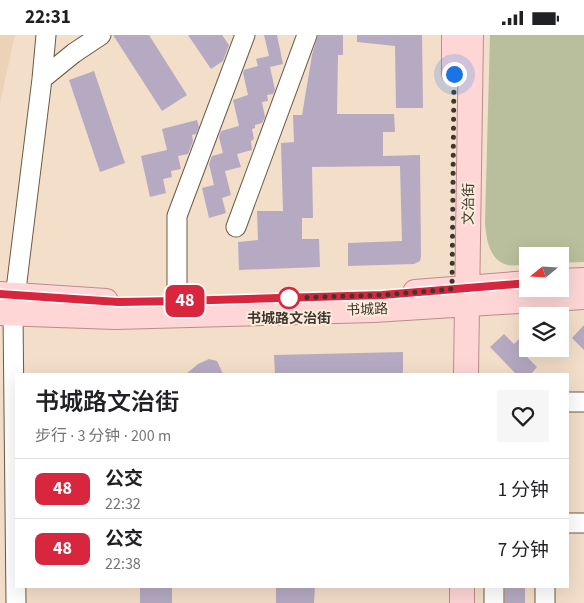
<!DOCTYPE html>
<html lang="zh">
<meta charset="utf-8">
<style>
:root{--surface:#fff;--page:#f6f6f6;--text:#202124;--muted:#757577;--line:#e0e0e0}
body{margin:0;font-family:"Source Sans 3","Noto Sans SC",sans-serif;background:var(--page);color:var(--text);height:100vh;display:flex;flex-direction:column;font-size:19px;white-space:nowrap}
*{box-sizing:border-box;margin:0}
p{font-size:16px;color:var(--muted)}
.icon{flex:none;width:28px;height:28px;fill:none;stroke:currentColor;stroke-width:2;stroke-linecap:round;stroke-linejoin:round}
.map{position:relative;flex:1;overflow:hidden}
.panel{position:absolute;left:15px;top:338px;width:554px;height:215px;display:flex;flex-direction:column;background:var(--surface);border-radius:0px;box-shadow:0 5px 20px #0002}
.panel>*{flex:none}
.badge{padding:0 10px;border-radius:8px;font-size:18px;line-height:32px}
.needle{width:32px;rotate:252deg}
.fabs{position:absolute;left:519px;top:212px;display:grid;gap:10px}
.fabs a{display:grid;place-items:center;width:50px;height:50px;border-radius:0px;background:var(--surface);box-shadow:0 5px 20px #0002;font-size:25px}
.you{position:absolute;width:25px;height:25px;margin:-12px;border:4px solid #fff;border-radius:50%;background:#1a73e8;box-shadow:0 0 0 8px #1a73e833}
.map>.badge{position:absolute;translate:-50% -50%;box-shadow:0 0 0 2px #fff}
.round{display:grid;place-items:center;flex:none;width:52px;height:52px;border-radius:0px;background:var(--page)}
.summary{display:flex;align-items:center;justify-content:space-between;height:85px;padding:0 20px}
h1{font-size:24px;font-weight:600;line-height:38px}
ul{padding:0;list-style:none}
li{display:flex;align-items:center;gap:15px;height:60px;padding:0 20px;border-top:1px solid var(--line)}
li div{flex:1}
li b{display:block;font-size:19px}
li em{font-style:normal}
li .badge{min-width:55px;font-weight:700;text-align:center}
.status{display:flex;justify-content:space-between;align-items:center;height:35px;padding:0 25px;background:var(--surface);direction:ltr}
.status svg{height:14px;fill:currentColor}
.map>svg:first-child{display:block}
.built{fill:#ecd3b8}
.green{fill:#b9be9c}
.building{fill:#b5aac2}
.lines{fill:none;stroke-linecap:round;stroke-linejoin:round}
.minor-casing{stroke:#6c5a47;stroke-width:21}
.major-casing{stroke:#bb8c8a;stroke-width:26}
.minor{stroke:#fff;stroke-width:19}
.major{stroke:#fed6d6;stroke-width:24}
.line-casing{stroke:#fff;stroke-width:11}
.line{stroke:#d7263d;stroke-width:8}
.walk{stroke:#3f372f;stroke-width:5;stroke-dasharray:0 9}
.stop-dot{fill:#fff;stroke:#d7263d;stroke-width:2.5}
.labels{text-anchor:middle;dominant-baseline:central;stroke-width:4;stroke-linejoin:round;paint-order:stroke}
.street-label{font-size:14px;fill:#3f372f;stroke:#fdecdb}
.stop-label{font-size:14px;font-weight:bold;fill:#3f372f;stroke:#fdecdb}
</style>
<div class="status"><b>22:31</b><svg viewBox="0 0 49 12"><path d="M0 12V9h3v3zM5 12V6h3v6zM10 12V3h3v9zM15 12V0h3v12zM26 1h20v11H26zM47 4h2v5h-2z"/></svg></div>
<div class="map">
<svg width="584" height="568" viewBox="0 0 584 568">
<rect width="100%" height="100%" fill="#f3dec9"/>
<path class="built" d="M 0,0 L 15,0 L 0,69 Z"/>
<path class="green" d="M 490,0 L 584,0 L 584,227 L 560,228 L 560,221 L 528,221 L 527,229 C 521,230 514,231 508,230 C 489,226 486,203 485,187 Z"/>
<path class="building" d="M 113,0 L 149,0 L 187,60 L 162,76 Z
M 188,0 L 222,0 L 229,10 L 223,26 L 211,34 Z
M 264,0 L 277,0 L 283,29 L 270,32 L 275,55 L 273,59 L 267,60 L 268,66 L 262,67 L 265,82 L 262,88 L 255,90 L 255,93 L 252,94 L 254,104 L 251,106 L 252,115 L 237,119 L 241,132 L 225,136 L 231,160 L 222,163 L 226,178 L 209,183 L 202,153 L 214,150 L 209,129 L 212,121 L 223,118 L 219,102 L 221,96 L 239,91 L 233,65 L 248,60 L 243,38 L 244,35 L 258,31 L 256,24 L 269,21 Z
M 318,0 L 343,0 L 343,20 L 338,20 L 337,79 L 394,79 L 395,97 L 383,97 L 383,121 L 420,120 L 421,222 L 420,226 L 414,229 L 348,231 L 348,208 L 402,206 L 400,131 L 312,132 L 313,183 L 302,183 L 302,204 L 319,204 L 320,232 L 239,235 L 238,207 L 258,205 L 257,176 L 283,176 L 281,108 L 294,107 L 293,80 L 302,80 L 312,20 Z
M 357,0 L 422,0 L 423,73 L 396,73 L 395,11 L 357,7 Z
M 94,36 L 125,128 L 100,137 L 69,45 Z
M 197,85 L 199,92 L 196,99 L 192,100 L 193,106 L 188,119 L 178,121 L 181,134 L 171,136 L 172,142 L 163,144 L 166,158 L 150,162 L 141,121 L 167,115 L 162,94 Z
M 584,290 L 584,315 L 572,303 Z
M 528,295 L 526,321 L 537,332 L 531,339 L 516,339 L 490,312 L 504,299 L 514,309 Z
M 403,317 L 403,339 L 275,339 L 274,320 Z
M 209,324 L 217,326 L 223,339 L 186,339 L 198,329 Z
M 140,551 L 172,551 L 172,568 L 140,568 Z
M 276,551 L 315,551 L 314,568 L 276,568 Z
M 505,551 L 525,551 L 525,568 L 505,568 Z"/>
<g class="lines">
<defs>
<path id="minor" d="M 42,44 L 74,18 L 101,0
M 236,192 L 307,0
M 177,266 L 177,181 L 245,0
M 568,367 L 584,367
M 568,488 L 584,488
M 545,551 L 545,568
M 16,568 L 13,279 L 42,44 L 46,0
M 494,568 L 494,551"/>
<path id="major" d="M 454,38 L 454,0
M 560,246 L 584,245
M 415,257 L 528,248
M 0,259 L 106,266
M 0,278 L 115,282 L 374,275 L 584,262
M 466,339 L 471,0
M 462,568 L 462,551"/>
</defs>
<use href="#minor" class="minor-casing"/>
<use href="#major" class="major-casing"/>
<use href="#minor" class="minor"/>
<use href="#major" class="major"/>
</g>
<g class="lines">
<defs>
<path id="line" d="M 0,259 L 118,267 L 178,266 L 382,260 L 528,248"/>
</defs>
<use href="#line" class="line-casing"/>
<use href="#line" class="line"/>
<path class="walk" d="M 289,263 L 382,260 L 452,254 L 454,39"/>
</g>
<circle class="stop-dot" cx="289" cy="263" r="10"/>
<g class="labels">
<g class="street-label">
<text transform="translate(469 169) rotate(-89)">文治街</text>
<text transform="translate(367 275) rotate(-2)">书城路</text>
</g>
<g class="stop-label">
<text x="289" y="284">书城路文治街</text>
</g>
</g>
</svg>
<div class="fabs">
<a><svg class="needle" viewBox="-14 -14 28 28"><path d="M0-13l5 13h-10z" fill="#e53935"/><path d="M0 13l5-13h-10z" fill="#757577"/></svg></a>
<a><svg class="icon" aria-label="layers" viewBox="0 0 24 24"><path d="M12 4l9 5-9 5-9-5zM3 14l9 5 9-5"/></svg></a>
</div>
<div class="you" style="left:454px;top:39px"></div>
<b class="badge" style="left:185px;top:266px;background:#d7263d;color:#fff">48</b>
<section class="panel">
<div class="summary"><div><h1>书城路文治街</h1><p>步行 · 3 分钟 · 200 m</p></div><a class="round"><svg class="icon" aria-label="heart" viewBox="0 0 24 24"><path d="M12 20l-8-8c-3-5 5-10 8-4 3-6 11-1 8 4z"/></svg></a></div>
<ul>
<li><span class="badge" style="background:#d7263d;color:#fff">48</span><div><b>公交</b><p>22:32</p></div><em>1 分钟</em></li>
<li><span class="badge" style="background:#d7263d;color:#fff">48</span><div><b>公交</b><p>22:38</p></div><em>7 分钟</em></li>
</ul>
</section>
</div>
